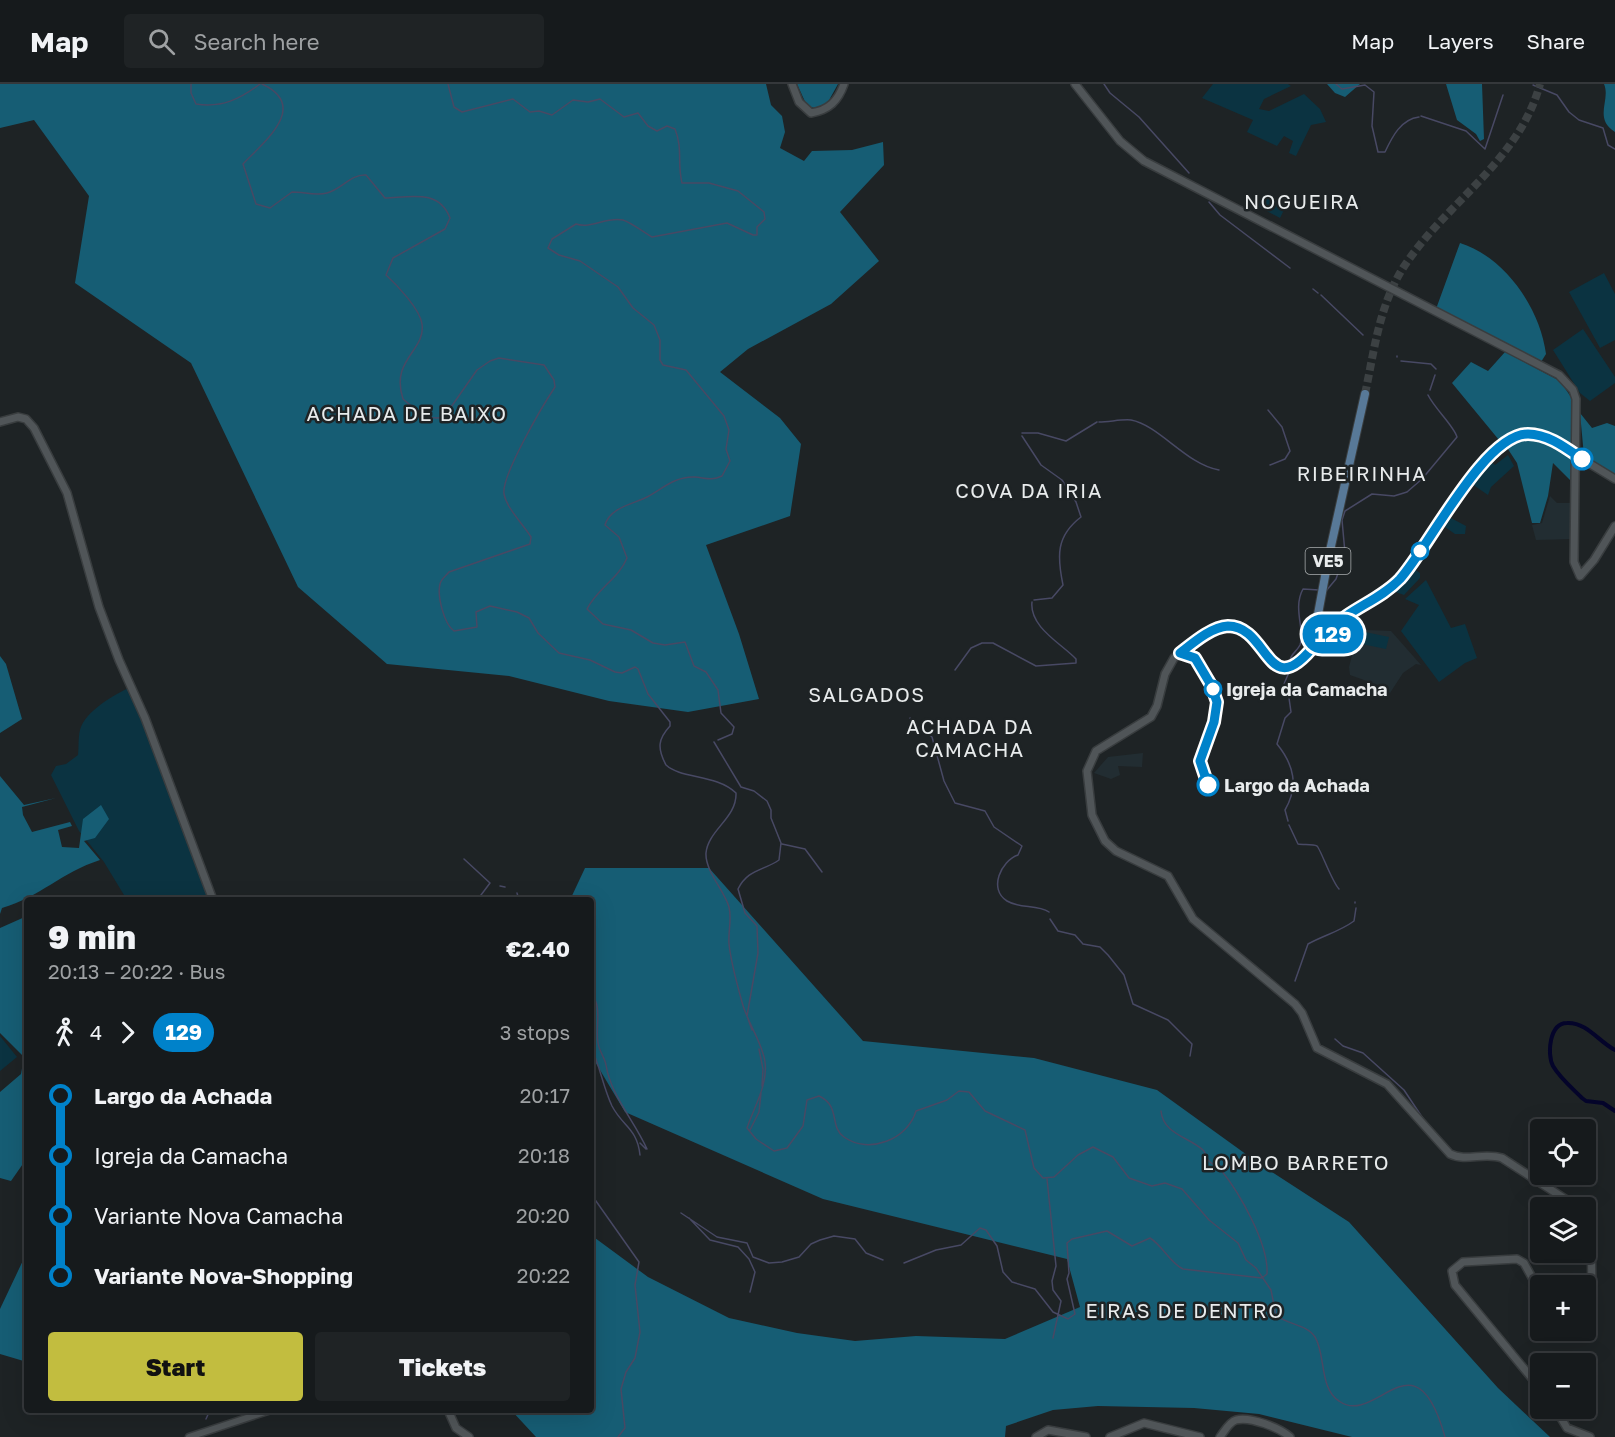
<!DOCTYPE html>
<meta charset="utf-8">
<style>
:root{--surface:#161a1c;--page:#1f2325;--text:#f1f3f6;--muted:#9ea1a3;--line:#35383b;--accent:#c2bd3f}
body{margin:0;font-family:"Golos Text",sans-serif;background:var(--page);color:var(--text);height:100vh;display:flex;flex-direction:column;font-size:22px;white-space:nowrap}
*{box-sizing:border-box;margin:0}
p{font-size:20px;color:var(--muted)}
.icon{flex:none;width:33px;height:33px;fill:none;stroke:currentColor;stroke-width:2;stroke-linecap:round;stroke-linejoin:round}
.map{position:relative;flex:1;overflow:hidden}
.details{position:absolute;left:24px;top:813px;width:570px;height:516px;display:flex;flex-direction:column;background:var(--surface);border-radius:6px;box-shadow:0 6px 24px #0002,0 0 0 2px var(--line)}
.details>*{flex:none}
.badge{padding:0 12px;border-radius:20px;font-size:21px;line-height:39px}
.buttons{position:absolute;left:1530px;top:1035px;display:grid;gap:12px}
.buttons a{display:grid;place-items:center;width:66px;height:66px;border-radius:6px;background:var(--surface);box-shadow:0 6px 24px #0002,0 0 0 2px var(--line);font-size:30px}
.map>.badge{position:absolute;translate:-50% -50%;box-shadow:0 0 0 3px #fff}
.legs{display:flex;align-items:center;gap:9px;height:66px;padding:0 24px;font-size:20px}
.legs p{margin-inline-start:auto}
.overview{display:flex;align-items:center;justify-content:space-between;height:102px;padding:0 24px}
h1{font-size:33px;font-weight:800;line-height:45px}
.primary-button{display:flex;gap:12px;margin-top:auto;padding:12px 24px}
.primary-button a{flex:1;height:69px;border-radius:6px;background:var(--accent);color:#111;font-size:24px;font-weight:800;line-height:69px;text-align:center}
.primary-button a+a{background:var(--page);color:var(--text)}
ul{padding:0 24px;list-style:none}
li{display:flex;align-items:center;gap:21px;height:60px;font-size:22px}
li i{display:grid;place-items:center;width:9px;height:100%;margin:0 8px;background:currentColor}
li i::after{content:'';width:15px;height:15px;margin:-8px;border:4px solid;border-radius:50%;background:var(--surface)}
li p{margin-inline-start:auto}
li:first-child i{background:linear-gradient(#0000 50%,currentColor 0)}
li:last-child i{background:linear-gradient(currentColor 50%,#0000 0)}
header{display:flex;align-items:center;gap:36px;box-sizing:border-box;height:84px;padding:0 30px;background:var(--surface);border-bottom:2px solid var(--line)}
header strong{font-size:28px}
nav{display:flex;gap:33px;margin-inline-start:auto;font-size:21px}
.search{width:420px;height:54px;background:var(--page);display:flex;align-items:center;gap:15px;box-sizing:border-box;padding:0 21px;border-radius:6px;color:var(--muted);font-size:22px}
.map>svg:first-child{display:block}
.built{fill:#222d32}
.green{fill:#0b3341}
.forest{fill:#165d74}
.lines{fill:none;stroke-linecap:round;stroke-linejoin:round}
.stream{stroke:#484964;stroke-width:1.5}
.canal{stroke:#04042a;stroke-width:4}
.primary-tunnel{stroke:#3c4143;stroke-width:8;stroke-dasharray:8 4;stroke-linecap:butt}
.tertiary-casing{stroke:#393d3f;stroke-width:9}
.secondary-casing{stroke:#393d3f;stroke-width:10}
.primary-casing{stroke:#393d3f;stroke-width:10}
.tertiary{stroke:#505558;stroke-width:6}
.secondary{stroke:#505558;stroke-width:7}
.primary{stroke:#587998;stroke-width:8}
.secondary-bridge-casing{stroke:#393d3f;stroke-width:10;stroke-linecap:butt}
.secondary-bridge{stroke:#505558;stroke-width:7}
.line-1-casing{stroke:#fff;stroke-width:14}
.line-1{stroke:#0082ca;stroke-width:9}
.stop-1-dot{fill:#fff;stroke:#0082ca;stroke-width:3}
.labels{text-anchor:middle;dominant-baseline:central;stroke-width:5;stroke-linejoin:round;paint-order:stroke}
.shield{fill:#1e2325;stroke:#abafb0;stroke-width:1.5}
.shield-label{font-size:16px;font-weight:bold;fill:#e8ebec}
.stop-label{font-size:18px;font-weight:bold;fill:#e8ebec;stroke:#1e2325;text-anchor:start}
.neighbourhood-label{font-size:20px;letter-spacing:1.5px;fill:#e8ebec;stroke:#1e2325}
</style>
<header>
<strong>Map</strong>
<div class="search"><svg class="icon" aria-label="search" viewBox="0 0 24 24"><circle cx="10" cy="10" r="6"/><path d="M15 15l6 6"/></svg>Search here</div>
<nav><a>Map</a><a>Layers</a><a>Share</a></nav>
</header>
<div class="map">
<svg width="1615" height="1353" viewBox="0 0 1615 1353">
<rect width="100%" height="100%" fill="#1e2325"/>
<path class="built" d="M 1550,412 L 1557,419 L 1570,419 L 1572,455 L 1536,456 L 1532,441 L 1542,439 Z
M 1366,546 L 1391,547 L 1421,581 L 1416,580 L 1403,589 L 1390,609 L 1378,601 L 1350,591 L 1349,583 L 1356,556 Z
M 1143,669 L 1142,683 L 1118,682 L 1120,691 L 1111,695 L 1094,689 L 1108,673 Z"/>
<path class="green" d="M 1213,0 L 1288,0 L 1291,2 L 1264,15 L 1259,25 L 1269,27 L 1304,10 L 1320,25 L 1326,38 L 1311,41 L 1296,72 L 1289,69 L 1293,57 L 1284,52 L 1277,62 L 1247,48 L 1253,36 L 1202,14 Z
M 1263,110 L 1286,122 L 1280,134 L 1257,122 Z
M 1604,189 L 1615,210 L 1615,256 L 1600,264 L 1569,208 Z
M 1583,245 L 1615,293 L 1615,299 L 1590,317 L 1580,309 L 1553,266 Z
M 1508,371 L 1514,382 L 1491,403 L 1488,411 L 1472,400 L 1490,377 L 1495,381 Z
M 1449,433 L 1466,442 L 1465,450 L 1455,450 L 1442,441 Z
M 1414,485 L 1420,489 L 1420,494 L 1404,511 L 1390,506 L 1409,487 Z
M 1426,496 L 1451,544 L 1465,540 L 1477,574 L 1465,579 L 1439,598 L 1401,547 L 1419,521 L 1405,515 Z
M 1365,548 L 1389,553 L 1386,565 L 1362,560 Z
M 131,603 L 184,749 L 213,816 L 127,816 L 104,778 L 79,747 L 51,691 L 56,682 L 66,680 L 78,671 C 79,663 78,654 80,646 C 85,627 115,610 131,603 Z
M 0,952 L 17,973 L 0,987 Z"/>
<path class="forest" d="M 0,0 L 766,0 L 771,21 L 782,32 L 785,48 L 780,64 L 804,77 L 812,67 L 852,66 L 883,58 L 884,81 L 840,128 L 879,177 L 831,220 L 748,265 L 720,288 L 780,334 L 801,360 L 790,432 L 706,461 L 739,550 L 759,615 L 688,628 L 609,617 L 509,592 L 387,580 L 298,503 L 191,279 L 75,199 L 89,112 L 34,36 L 0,44 Z
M 797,0 L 838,0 L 828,18 L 818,25 L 807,22 Z
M 1327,0 L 1360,0 L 1345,13 L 1335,9 Z
M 1446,0 L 1482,0 L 1484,55 L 1480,57 L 1476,50 L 1457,36 Z
M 1604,0 L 1615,0 L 1615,48 C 1593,34 1611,16 1604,0 Z
M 1460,159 C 1505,173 1540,224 1546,270 L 1541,278 L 1436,225 Z
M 1505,268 L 1560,297 L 1573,316 L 1574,363 C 1548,347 1527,339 1499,356 L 1452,299 L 1471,278 L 1488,287 Z
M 1580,329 L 1592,344 L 1607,339 L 1615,342 L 1615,390 L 1584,372 Z
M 1527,353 L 1545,358 L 1573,375 L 1571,397 L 1553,379 L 1548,412 L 1540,439 L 1532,439 L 1517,379 L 1504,359 Z
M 0,572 L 6,580 L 22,635 L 0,649 Z
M 0,692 L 24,721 L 56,714 L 22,723 L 23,731 L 32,748 L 70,738 L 72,742 L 58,746 L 62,763 L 79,764 L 83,735 L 101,721 L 109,735 L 95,754 L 84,757 L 100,776 C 62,788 40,813 2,824 L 0,830 Z
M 585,784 L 709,784 L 863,957 L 1034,974 L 1157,1006 L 1261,1081 L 1349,1138 L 1498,1304 L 1550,1353 L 1352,1353 L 1259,1330 L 1194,1324 L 1098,1322 L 1053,1326 L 1006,1342 L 1005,1353 L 536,1353 L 511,1326 L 591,1326 L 591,1151 L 648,1193 L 729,1234 L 797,1249 L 855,1257 L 916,1252 L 1005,1255 L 1080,1223 L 1067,1175 L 823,1115 L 625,1028 L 591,971 L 591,816 L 570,816 Z
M 27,832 L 27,1074 L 11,1097 L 0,1094 L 0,1008 L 21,990 L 24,973 L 0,949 L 0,844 Z
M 27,1168 L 27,1278 L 0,1270 L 0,1225 Z"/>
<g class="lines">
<path class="stream" d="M 191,0 L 191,9 L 196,20 C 222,24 240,15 260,0
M 262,0 C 310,22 264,58 243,80 L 256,120 L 270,124 L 292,108 C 304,108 316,112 327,109 C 342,105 351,90 366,91 L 385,114 C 411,113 439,105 450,134 L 445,145 L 393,174 L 386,191 C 397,201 420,225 422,240 C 426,267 390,275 403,315 C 415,325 427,338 444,333 L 477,286 L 490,277 L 499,274 L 544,281 L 554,296 L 555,303 C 543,321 501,392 504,410 C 507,425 523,440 531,453 L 530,460 L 449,488 C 446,492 441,495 440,500 C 437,512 444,540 454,547 L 477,543 L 476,528 L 490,522 L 517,528 L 529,534 L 538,549 L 559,569 L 590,576 L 615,588 L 622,589 L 635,583 L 638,585 L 648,610 L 670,638 L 670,642 C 658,655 657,664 666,681 C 681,695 716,690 736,709 C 737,734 708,746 706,769 C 705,787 724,806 729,823 C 732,835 728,848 729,860 C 731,879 737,900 742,918 C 747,938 763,960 765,978 C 768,1001 754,1023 747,1044 L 756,1055 L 774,1067 L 787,1064 L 803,1042 L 807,1016 L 819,1012 C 841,1022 829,1043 844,1053 C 869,1071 908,1055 916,1027 L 947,1016 L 959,1007 L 969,1008 L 985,1027 L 1025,1046 L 1034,1084 L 1043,1094 L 1054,1093 L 1078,1071 L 1093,1063 L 1113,1073 L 1129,1094 L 1152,1102 L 1165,1099 L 1182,1105 L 1209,1136 L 1238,1159 L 1246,1176 L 1256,1184 L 1271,1206 L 1276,1231 C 1287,1241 1307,1240 1315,1253 C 1326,1271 1319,1304 1339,1317 C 1376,1344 1415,1245 1445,1353
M 448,0 L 454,23 L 462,28 L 513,15 L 530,28 L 539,27 L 552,31 L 573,16 L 588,18 L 600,15 L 624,33 L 638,29 L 648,42 L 657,47 L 667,42 L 675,45 C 683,65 677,79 682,99 L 709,99 L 738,107 L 764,128 L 765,135 L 757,143 L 757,151 L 753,151 L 727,139 L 652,153 C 643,148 632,139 623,136 C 607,132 592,145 576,140 L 552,155 L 548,164 L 559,171 L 580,177 L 618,203 L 633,224 L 654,241 L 660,256 L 660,276 L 663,281 L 686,286 L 724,332 L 729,346 L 726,365 L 730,377 L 722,392 C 711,397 706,394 695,393 C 675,392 662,405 647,413 C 634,420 610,423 605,441 L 619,453 L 627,474 C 619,494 597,505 587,525 L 603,540 L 631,546 L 653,559 L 665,561 L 685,558 L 694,582 L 706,588 L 718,606 L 721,629 L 734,643 L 732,650 L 718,656
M 1104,0 L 1110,9 L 1139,33 L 1189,89
M 1336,0 L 1342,5 L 1365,1 L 1374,8 L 1372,42 L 1378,68 L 1385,68 C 1392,53 1401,35 1419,33
M 1533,1 L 1557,11 L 1569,28 L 1579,36 L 1603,44 L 1608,61 L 1615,65
M 1421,32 L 1466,47 L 1485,65 L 1503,11
M 1209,118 L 1220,131 L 1290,184
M 1313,205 L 1318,209
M 1321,211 L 1363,251
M 1397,272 L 1397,273
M 1401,277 L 1431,280 L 1436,285
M 1430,306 L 1435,291
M 1268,326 L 1282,343 L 1290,367 L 1285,375 L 1270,381
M 1099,338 C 1109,338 1122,335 1131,336 C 1159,341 1187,381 1219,386
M 1022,349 L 1038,349 L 1066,357 L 1097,338
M 1022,352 L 1041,381 L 1062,396 L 1076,418 L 1081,433 C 1056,452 1057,472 1063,501 L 1052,514 L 1034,516
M 1326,507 L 1336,495 L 1345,469 L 1342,436 L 1345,427 L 1372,410 L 1394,412 L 1407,408 L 1422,395 L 1457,353 C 1454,342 1435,325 1428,311
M 1290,581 C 1289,570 1296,569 1300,561 C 1306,548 1292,525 1303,505 L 1319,506
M 955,586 L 971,564 L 982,559 L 993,559 L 1036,582 L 1076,579 L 1076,575 C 1062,560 1029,543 1032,518
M 910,634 L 916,642 L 932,653 L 944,697 L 955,719 L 985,727 L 994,743 L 1022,762 L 1018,771 C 1001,777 988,805 1007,817 C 1020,825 1037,820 1049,828
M 714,658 L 741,703 L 754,707 L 767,717 L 771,726 L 771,734 L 781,759 L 779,776 C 763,787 748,785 738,805 L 745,829 L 757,842 L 758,869 L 747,932 L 752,946
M 1288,737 L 1285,726 C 1299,702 1294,681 1277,660 L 1285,634 L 1291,628 L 1289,614 L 1281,607 L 1290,586
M 1289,741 L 1298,760 C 1303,761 1313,760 1317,762 C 1320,764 1332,798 1339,805
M 782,760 L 805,765 L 822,788
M 464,775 L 490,799
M 500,802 L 505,803
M 517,809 L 519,816
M 478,815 L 490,799
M 1355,818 L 1355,819
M 1050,835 L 1058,847 L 1075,851 L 1083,860 L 1100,863 L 1108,871 L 1124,891 L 1133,920 L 1168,936 L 1192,960 L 1190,972
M 1295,897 L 1308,860 C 1324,851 1339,848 1354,837 L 1356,824
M 591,909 C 603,924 595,942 598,959 C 599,967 605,974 606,981 C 611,1012 634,1036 647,1065
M 1335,955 L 1343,962 L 1363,969 L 1404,1006 L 1426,1039
M 591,963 C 600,982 603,1003 612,1022 C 623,1043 637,1044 640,1071
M 759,965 L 763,985 L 762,1002
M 750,1046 L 759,1028 L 761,1009
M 640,1059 L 646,1065
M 1047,1095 L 1056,1182 L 1052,1197 L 1053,1206 L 1061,1217 L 1053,1254
M 591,1110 L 639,1178 L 635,1201 L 640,1248 L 635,1274 L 626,1288 L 621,1305 L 625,1344 L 618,1353
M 681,1129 L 717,1153 L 747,1159 L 753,1173 L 769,1179 L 782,1178 L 799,1173 L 811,1160 L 820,1156 L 834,1152 L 855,1155 L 866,1169 L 883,1176
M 689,1134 L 710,1156 L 738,1163 L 749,1175 L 755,1188 L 750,1208
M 904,1179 L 936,1166 L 961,1161 L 980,1144 L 986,1146 L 997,1162 L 1003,1188 L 1012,1198 L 1035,1205 L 1053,1228 L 1068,1235 L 1075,1230 L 1067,1195 L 1069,1189 L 1067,1159 L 1072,1155 L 1107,1147 L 1132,1162 L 1150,1154 C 1163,1162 1170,1179 1183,1185 L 1262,1194 L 1267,1190 C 1269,1160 1239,1108 1221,1086 C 1217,1082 1213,1081 1210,1078 C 1206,1075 1206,1069 1203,1066 C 1189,1053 1163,1050 1161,1027
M 206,1335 L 210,1326"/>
<path class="canal" d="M 1615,966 C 1599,958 1587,938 1567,939 C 1549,939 1547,971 1553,982 C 1560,994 1572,1004 1582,1014 L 1586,1017 L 1603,1019 L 1615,1027"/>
<path class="primary-tunnel" d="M 1365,310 C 1374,268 1379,222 1403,184 C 1445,119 1519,78 1540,0"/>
<defs>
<path id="tertiary" d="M 189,1353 L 271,1326"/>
<path id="secondary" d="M 792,0 L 799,18 L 811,29 C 829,26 838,17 844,0
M 1075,0 L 1120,57 L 1144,77 L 1559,291 L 1573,306 L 1576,315 L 1574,478 L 1580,492 L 1594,476 L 1615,442
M 0,338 L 18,333 L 26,335 L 34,344 L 67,409 L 99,523 L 119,576 L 145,634 L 213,816
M 1582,375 L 1615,395
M 1330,546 C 1350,524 1379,517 1399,495 C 1430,463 1481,353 1526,350 C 1542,349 1555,358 1568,366
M 1317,558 L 1299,580 L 1288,583 L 1274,579 L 1249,551 L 1240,545 L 1229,542 L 1215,546 L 1174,574 L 1165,590 L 1157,622 L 1151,633 L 1096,667 L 1087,687 L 1092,731 L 1105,757 L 1116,767 L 1168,792 L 1193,835 L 1295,920 L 1302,929 L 1317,964 L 1387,1000 L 1450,1070 C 1466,1078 1484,1068 1502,1074 L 1579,1124
M 1317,558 L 1324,562 L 1332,559 L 1333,551 L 1330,546
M 1317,558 L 1316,552 L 1320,546 L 1330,546
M 1586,1130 L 1591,1142 L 1592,1212 L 1590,1221 L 1586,1225
M 1540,1208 L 1524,1179 L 1517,1175 L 1463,1178 L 1452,1187 L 1455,1201 L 1540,1304
M 1555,1324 L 1567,1344 L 1590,1353
M 448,1326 L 456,1344 L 469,1353
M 1036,1353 L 1048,1346 L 1086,1353
M 1110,1353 L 1144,1339 L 1200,1353
M 1220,1353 C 1224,1348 1229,1338 1236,1336 C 1250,1332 1280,1344 1290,1353"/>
<path id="primary" d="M 1320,546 L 1318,530 L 1329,471 L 1365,310"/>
</defs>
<use href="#tertiary" class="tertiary-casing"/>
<use href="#secondary" class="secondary-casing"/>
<use href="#primary" class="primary-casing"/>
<use href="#tertiary" class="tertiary"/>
<use href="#secondary" class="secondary"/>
<use href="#primary" class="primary"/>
<defs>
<path id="secondary-bridge" d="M 1568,366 L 1582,375"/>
</defs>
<use href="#secondary-bridge" class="secondary-bridge-casing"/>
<use href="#secondary-bridge" class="secondary-bridge"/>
</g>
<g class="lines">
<defs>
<path id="line-1" d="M 1208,701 L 1200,677 L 1214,638 L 1217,618 L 1211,601 L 1195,574 L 1180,569 C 1193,559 1211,543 1228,542 C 1270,542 1267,624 1317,558 L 1324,562 L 1332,559 L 1334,554 L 1330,546 C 1350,524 1379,517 1400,495 C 1429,463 1484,350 1528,350 C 1548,350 1566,364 1582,375"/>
</defs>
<use href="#line-1" class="line-1-casing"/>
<use href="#line-1" class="line-1"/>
</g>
<g class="stop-1-dot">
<circle cx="1582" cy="375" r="10"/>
<circle cx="1420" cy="467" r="8"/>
<circle cx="1213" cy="605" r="8"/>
<circle cx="1208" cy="701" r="10"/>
</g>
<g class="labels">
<rect class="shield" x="1305.5" y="464" width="45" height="26" rx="4.5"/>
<g class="shield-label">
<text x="1328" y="477">VE5</text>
</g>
<g class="stop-label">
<text x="1226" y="605">Igreja da Camacha</text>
<text x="1224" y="701">Largo da Achada</text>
</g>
<g class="neighbourhood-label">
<text x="1302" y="117">NOGUEIRA</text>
<text x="407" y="329">ACHADA DE BAIXO</text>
<text x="1362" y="389">RIBEIRINHA</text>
<text x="1029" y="406">COVA DA IRIA</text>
<text x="867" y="610">SALGADOS</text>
<text x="970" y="642">ACHADA DA<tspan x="970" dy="23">CAMACHA</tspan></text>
<text x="1296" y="1078">LOMBO BARRETO</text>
<text x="1185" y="1226">EIRAS DE DENTRO</text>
</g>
</g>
</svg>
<div class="buttons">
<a><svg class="icon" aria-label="locate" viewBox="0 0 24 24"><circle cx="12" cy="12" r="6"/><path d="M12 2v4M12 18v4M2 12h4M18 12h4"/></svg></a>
<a><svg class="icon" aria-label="layers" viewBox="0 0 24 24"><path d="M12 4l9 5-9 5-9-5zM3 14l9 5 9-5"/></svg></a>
<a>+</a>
<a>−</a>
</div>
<b class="badge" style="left:1333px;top:550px;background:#0082ca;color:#fff">129</b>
<section class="details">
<div class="overview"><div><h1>9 min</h1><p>20:13 – 20:22 · Bus</p></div><b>€2.40</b></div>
<div class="legs"><svg class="icon" aria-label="walk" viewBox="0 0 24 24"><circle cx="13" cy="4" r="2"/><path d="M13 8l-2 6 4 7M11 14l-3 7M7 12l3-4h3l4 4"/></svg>4<svg class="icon" aria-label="forward" viewBox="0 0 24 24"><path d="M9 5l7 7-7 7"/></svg><b class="badge" style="background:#0082ca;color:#fff">129</b><p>3 stops</p></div>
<ul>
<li><i style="color:#0082ca"></i><b>Largo da Achada</b><p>20:17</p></li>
<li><i style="color:#0082ca"></i><span>Igreja da Camacha</span><p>20:18</p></li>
<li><i style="color:#0082ca"></i><span>Variante Nova Camacha</span><p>20:20</p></li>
<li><i style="color:#0082ca"></i><b>Variante Nova-Shopping</b><p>20:22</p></li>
</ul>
<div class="primary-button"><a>Start</a><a>Tickets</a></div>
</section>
</div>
